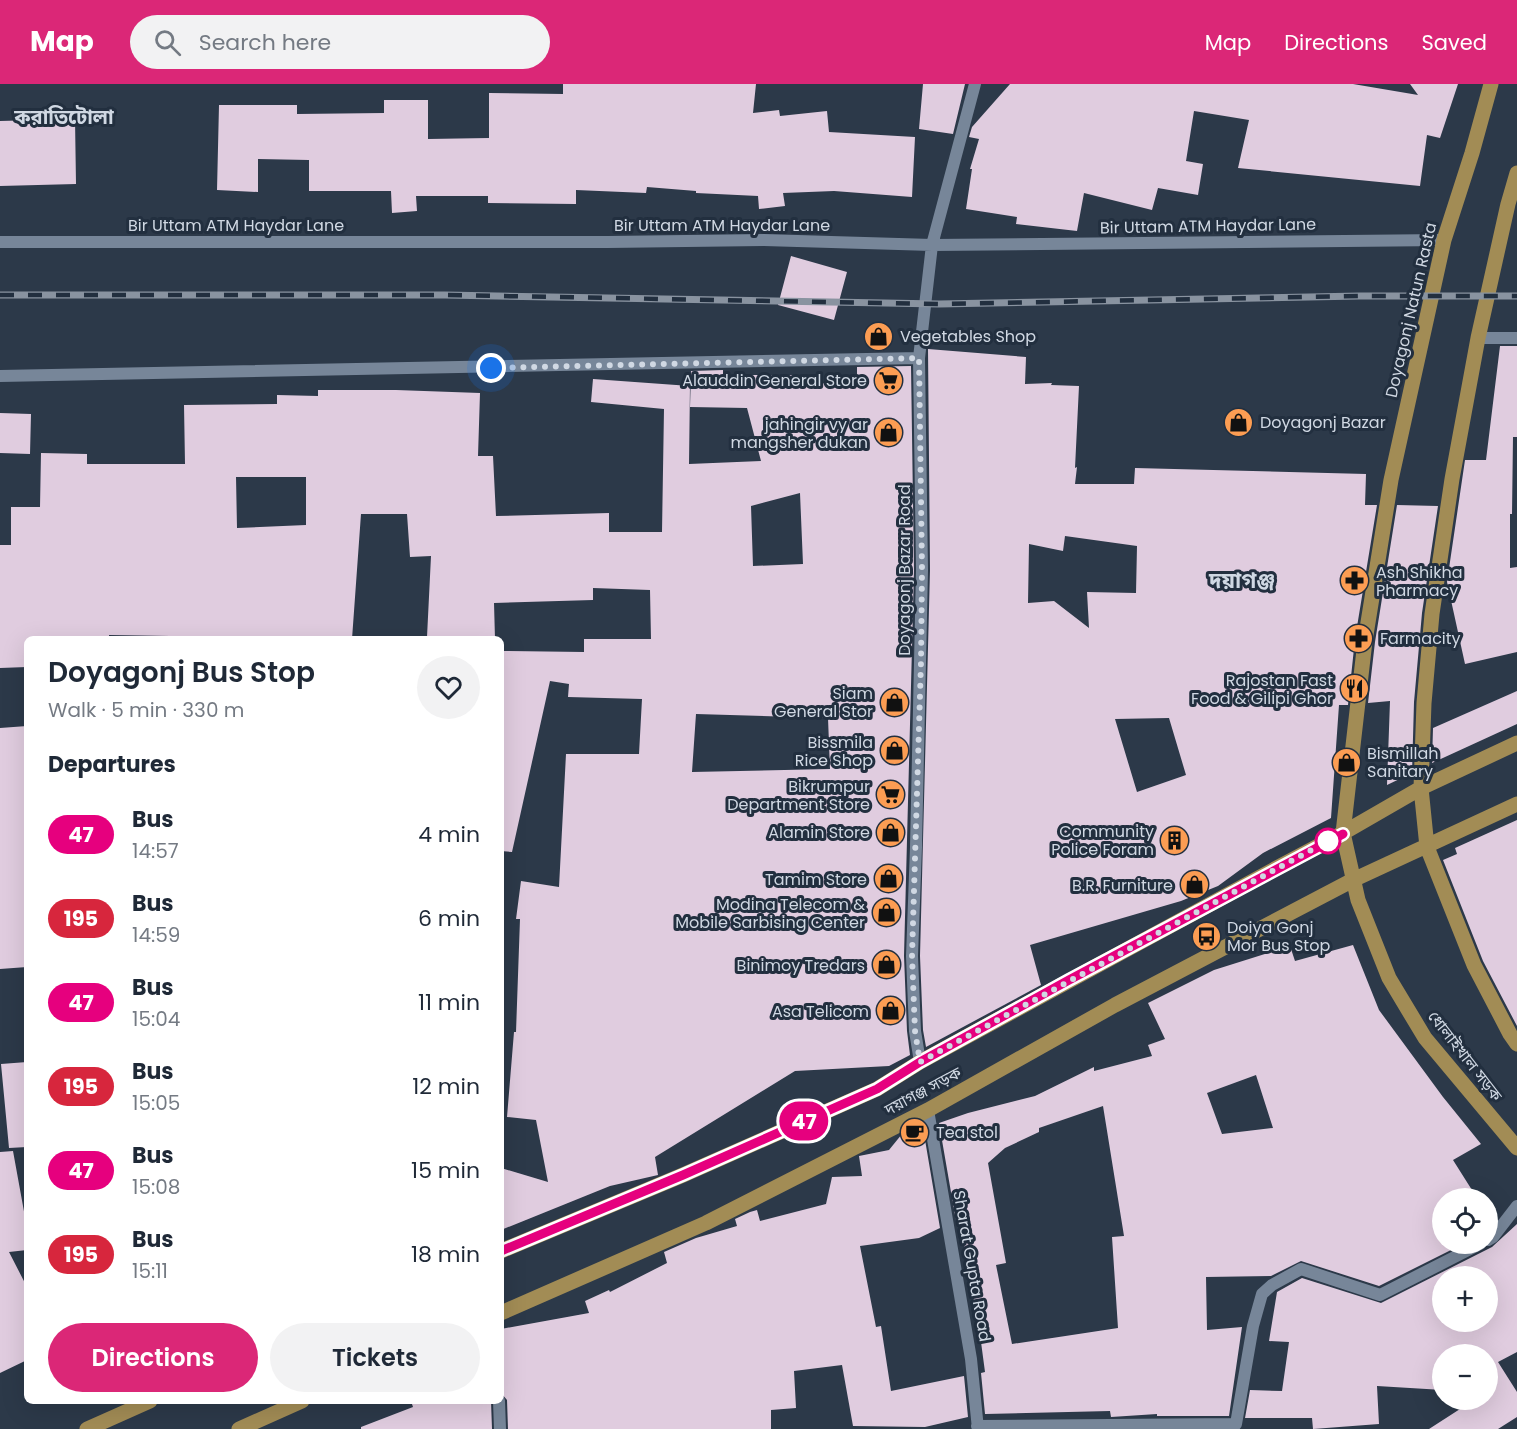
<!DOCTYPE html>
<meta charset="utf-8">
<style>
:root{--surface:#fff;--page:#f2f2f3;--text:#1f2937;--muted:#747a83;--accent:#db2777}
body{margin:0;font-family:Poppins,"Noto Sans Bengali",sans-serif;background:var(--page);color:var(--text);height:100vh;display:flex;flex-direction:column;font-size:22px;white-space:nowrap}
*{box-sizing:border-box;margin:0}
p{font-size:20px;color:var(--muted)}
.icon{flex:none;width:33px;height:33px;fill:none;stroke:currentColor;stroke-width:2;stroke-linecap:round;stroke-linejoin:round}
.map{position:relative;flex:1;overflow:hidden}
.panel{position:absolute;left:24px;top:552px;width:480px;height:768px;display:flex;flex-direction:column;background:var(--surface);border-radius:9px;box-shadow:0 6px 24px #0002}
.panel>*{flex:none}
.badge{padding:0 12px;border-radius:20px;font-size:21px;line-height:39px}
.controls{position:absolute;left:1432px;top:1104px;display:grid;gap:12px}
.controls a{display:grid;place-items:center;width:66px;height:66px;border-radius:50%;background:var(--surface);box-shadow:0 6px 24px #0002;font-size:30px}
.you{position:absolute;width:30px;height:30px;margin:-15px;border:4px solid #fff;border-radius:50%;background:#1a73e8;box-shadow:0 0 0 9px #1a73e833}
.map>.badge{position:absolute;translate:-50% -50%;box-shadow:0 0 0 3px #fff}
h2{padding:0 24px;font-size:22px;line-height:54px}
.round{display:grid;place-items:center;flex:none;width:63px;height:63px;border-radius:32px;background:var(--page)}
.headline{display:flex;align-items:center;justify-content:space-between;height:102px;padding:0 24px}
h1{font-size:28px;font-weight:600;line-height:45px}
.action{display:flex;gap:12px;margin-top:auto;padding:12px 24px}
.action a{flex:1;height:69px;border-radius:36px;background:var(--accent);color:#fff;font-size:24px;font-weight:600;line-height:69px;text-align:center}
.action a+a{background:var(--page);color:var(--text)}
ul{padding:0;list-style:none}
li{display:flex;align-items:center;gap:18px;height:84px;padding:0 24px}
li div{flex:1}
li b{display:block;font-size:22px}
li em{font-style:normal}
li .badge{min-width:66px;font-weight:700;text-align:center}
header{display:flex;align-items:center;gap:36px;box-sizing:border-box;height:84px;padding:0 30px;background:var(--accent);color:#fff}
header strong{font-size:28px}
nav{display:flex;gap:33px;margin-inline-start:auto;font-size:21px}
.search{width:420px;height:54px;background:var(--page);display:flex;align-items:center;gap:15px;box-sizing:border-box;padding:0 21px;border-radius:33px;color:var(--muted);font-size:22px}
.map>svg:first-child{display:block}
.building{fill:#e0ccdf;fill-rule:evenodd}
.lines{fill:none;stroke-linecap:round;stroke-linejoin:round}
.street{stroke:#778699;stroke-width:12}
.primary{stroke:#a28c55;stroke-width:15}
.rail-casing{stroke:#8993a0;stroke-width:7}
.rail{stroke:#222f3f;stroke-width:4.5;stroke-dasharray:14;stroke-linecap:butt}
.line-casing{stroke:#fff;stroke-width:14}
.line{stroke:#e6007e;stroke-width:9}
.walk{stroke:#d0d8e3;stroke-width:6;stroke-dasharray:0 10.8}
.stop-dot{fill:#fff;stroke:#e6007e;stroke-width:3}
.labels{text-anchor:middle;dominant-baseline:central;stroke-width:6;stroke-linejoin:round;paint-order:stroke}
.street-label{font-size:16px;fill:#d0d8e3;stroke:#222f3f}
.poi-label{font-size:16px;fill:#d0d8e3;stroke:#222f3f;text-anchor:end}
.quarter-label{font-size:20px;font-weight:bold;fill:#d0d8e3;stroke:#222f3f}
.district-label{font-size:22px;font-weight:bold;fill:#d0d8e3;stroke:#222f3f}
</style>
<header>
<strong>Map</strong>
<div class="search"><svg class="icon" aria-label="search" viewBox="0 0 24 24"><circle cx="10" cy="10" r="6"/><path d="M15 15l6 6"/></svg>Search here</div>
<nav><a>Map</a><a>Directions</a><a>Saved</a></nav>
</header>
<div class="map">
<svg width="1517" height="1345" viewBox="0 0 1517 1345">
<rect width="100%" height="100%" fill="#2c3949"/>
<path class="building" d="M 563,0 L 756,0 L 753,29 L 779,26 L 780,32 L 827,27 L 829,48 L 915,53 L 912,113 L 834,107 L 783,109 L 785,122 L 759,125 L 758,112 L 696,109 L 696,107 L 647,103 L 646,109 L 576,106 L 576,120 L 488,119 L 488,112 L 416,112 L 417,127 L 392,129 L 391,107 L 309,107 L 309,76 L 258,75 L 258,108 L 217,106 L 219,21 L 297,21 L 297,30 L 384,29 L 384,16 L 428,16 L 428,55 L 489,54 L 489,9 L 563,10 Z
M 923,0 L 965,0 L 953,50 L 919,45 Z
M 1010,0 L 1353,0 L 1418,11 L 1410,0 L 1458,0 L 1440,54 L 1427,51 L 1420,102 L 1238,84 L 1249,36 L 1194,27 L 1186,77 L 1203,80 L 1198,111 L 1158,104 L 1152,126 L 1084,109 L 1077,147 L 1016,140 L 1017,133 L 966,125 L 972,85 L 970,85 L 979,55 L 969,53 L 972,43 Z
M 75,35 L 76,100 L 0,102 L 0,37 Z
M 791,172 L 847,188 L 834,236 L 778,221 Z
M 1500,262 L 1517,262 L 1517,353 L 1513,353 L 1512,430 L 1510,430 L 1510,484 L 1517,483 L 1517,568 L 1465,580 L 1447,498 L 1465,376 L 1486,376 Z
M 928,265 L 1026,273 L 1025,300 L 1052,299 L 1051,301 L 1079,302 L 1075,384 L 1077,383 L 1075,400 L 1134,400 L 1135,384 L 1366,390 L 1365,421 L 1377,421 L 1355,555 L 1348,621 L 1339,621 L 1331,734 L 1263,769 L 1218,802 L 1181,817 L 1030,861 L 1041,901 L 926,963 L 923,946 L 920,872 L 930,486 ZM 1065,452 L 1137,462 L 1136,509 L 1087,508 L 1089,544 L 1054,517 L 1028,519 L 1029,460 L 1063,467 ZM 1169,634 L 1186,691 L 1137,708 L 1115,635 Z
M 911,282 L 914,486 L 904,872 L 907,947 L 910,971 L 889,982 L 795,987 L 655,1073 L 658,1091 L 610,1102 L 501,1146 L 501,1084 L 548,1098 L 536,1036 L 507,1033 L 514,948 L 516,948 L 520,835 L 516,835 L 521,797 L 559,803 L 566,670 L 639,670 L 642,615 L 568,613 L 569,600 L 550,597 L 512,768 L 501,767 L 501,567 L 584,568 L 584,555 L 651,555 L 650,506 L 593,504 L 593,516 L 494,519 L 495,555 L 427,553 L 431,472 L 410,473 L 407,430 L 361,430 L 352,555 L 170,555 L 170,552 L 109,551 L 109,555 L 27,555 L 27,583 L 0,584 L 0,461 L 11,461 L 11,423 L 40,423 L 41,369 L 87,370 L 87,380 L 185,380 L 184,321 L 277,320 L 277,311 L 318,312 L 318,306 L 396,306 L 480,309 L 478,372 L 493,372 L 496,432 L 609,429 L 609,448 L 662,448 L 664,325 L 591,318 L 593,295 L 690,302 L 689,380 L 761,377 L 747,324 L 690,323 L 691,287 L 723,286 L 723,291 L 793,291 L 793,296 L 857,303 L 857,283 ZM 236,393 L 306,393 L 306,441 L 237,444 ZM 800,409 L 803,480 L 753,482 L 751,422 ZM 696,630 L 828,634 L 830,685 L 692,688 Z
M 0,329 L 31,330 L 30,370 L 0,369 Z
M 1397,421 L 1438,422 L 1422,529 L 1414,618 L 1412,689 L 1387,701 L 1390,617 L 1368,619 L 1375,558 Z
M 1517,607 L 1517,640 L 1432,679 L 1433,644 Z
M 27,642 L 27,883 L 0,885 L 0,644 Z
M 1517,736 L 1517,942 L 1483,877 L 1443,776 L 1457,770 L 1455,764 Z
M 1353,861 L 1379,926 L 1443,1013 L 1481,1060 L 1453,1076 L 1477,1114 L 1443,1114 L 1443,1160 L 1463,1160 L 1379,1202 L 1301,1177 L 1271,1192 L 1206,1193 L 1207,1246 L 1242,1243 L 1229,1332 L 1157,1332 L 1157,1330 L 1111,1333 L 1110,1327 L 985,1330 L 981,1289 L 985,1288 L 981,1258 L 960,1136 L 956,1137 L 939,1039 L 968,1029 L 1035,1012 L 1094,983 L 1094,987 L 1152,972 L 1148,961 L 1165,955 L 1148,919 L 1214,886 L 1290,862 L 1295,877 ZM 1256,991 L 1273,1044 L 1222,1050 L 1207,1009 ZM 1103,1022 L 1124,1152 L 1112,1153 L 1118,1244 L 1012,1260 L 996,1181 L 1006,1179 L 988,1079 L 1005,1064 L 1039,1048 L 1039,1044 Z
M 27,978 L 27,1063 L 9,1064 L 1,980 Z
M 918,1042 L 923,1044 L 940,1144 L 919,1154 L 860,1162 L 876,1243 L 881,1242 L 891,1307 L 964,1292 L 968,1333 L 925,1343 L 853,1342 L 842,1281 L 794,1287 L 796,1324 L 771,1326 L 771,1345 L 508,1345 L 507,1316 L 501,1309 L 501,1245 L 589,1229 L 585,1217 L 609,1206 L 610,1208 L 667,1179 L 664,1168 L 696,1154 L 737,1142 L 735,1135 L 750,1128 L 757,1126 L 760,1137 L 826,1120 L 832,1093 L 862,1092 L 859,1072 L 889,1066 L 902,1050 Z
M 13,1067 L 27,1144 L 27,1166 L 9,1168 L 27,1203 L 27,1276 L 0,1289 L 0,1068 Z
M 1517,1140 L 1517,1268 L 1498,1278 L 1517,1308 L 1517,1333 L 1498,1345 L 1429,1345 L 1474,1316 L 1488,1316 L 1488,1270 L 1443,1270 L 1443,1306 L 1377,1302 L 1379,1340 L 1313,1345 L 1312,1334 L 1245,1334 L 1250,1306 L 1282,1307 L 1289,1258 L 1269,1257 L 1277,1208 L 1302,1194 L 1381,1219 L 1492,1163 ZM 1443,1192 L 1488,1192 L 1488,1238 L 1443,1238 Z
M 411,1317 L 491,1317 L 492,1345 L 361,1345 L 361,1343 L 413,1323 Z"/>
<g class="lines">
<path class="street" d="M 0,158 L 608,158 L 764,156 L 932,161 L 1444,156
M 1478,254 L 1517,254
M 0,292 L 919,274
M 920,978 L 915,947 L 912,872 L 916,763 L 922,486 L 919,274 L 932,161 L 975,0
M 928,1026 L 971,1275 L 978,1345
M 1488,1156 L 1493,1153 L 1517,1122
M 499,1317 L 500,1345
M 977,1342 L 1236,1340 L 1253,1242 L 1262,1210 L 1272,1201 L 1301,1185 L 1380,1211 L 1480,1160"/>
<path class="primary" d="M 1491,0 L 1472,69 L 1444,156 L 1391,396 L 1365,557 L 1343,749 L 1358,816 L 1389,894 L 1425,954 L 1517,1064
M 1517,89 L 1508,120 L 1478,254 L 1452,395 L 1432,530 L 1424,619 L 1421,704 L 1427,763 L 1474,881 L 1510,950 L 1517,960
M 501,1167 L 683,1091 L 877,1005 L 920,978 L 1273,786 L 1343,749 L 1421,704 L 1517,659
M 501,1229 L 706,1139 L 928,1026 L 1115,921 L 1353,796 L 1517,720
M 87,1345 L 150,1317
M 239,1345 L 302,1317"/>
<defs>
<path id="rail" d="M 0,211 L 445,211 L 939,220 L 1360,212 L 1517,212"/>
</defs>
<use href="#rail" class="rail-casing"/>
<use href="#rail" class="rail"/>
</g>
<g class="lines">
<defs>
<path id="line" d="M 501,1167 L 683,1091 L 877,1005 L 920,978 L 1069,896 L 1343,750"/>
</defs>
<use href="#line" class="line-casing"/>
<use href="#line" class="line"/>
<path class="walk" d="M 491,284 L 919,274 L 922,486 L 921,578 L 912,872 L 915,947 L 920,978 L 1328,757"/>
</g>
<defs>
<symbol id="shop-disc" viewBox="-11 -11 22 22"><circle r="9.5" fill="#fc9d53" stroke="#222f3f"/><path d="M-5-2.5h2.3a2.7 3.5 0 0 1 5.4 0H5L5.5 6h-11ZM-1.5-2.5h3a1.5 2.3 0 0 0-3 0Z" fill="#111"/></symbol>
<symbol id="supermarket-disc" viewBox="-11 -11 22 22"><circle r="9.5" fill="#fc9d53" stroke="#222f3f"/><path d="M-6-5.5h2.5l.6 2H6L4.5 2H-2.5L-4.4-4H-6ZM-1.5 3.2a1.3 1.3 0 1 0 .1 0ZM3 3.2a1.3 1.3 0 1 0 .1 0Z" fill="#111"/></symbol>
<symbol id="pharmacy-disc" viewBox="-11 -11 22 22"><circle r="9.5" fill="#fc9d53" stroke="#222f3f"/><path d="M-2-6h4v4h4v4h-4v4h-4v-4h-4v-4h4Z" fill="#111"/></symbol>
<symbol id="restaurant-disc" viewBox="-11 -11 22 22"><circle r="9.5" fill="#fc9d53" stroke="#222f3f"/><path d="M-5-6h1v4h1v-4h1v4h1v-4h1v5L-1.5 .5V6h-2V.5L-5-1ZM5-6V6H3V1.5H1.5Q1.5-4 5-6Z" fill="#111"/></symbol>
<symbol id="building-disc" viewBox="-11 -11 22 22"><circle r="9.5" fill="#fc9d53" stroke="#222f3f"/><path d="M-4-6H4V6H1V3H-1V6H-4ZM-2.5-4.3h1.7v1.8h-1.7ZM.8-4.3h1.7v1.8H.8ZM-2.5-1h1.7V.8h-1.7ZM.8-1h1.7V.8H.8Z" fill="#111"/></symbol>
<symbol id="bus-disc" viewBox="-11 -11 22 22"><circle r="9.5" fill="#fc9d53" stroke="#222f3f"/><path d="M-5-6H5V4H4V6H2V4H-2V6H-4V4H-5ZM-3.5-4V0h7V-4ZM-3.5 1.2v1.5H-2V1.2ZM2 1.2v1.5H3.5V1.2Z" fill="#111"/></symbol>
<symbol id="cafe-disc" viewBox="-11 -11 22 22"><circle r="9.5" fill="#fc9d53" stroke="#222f3f"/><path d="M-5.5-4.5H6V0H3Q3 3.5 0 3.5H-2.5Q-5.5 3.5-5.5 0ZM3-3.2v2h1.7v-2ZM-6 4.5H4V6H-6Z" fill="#111"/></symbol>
</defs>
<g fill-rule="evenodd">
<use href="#shop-disc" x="862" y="236" width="33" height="33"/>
<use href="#supermarket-disc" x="872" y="280" width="33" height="33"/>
<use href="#shop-disc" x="1222" y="322" width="33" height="33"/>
<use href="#shop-disc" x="872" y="332" width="33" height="33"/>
<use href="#pharmacy-disc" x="1338" y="480" width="33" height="33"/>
<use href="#pharmacy-disc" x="1342" y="538" width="33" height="33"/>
<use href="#restaurant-disc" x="1338" y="588" width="33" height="33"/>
<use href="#shop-disc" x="878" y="602" width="33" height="33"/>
<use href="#shop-disc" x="878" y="650" width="33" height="33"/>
<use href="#shop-disc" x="1330" y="662" width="33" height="33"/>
<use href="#supermarket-disc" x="874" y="694" width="33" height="33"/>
<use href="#shop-disc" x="874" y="732" width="33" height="33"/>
<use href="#building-disc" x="1158" y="740" width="33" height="33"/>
<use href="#shop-disc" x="872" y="778" width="33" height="33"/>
<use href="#shop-disc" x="1178" y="784" width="33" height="33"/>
<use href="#shop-disc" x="870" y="812" width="33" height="33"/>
<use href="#bus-disc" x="1190" y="836" width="33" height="33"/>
<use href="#shop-disc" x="870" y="864" width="33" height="33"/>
<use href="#shop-disc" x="874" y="910" width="33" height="33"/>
<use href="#cafe-disc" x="898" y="1032" width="33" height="33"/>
</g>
<circle class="stop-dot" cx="1328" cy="757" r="12"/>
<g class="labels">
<g class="street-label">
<text x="236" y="141">Bir Uttam ATM Haydar Lane</text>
<text x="722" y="141">Bir Uttam ATM Haydar Lane</text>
<text transform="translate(1208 142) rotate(-1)">Bir Uttam ATM Haydar Lane</text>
<text transform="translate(1411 226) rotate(-77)">Doyagonj Natun Rasta</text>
<text transform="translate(904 486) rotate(-90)">Doyagonj Bazar Road</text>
<text transform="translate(1465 972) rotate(52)">ধোলাইখাল সড়ক</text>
<text transform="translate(923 1007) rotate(-28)">দয়াগঞ্জ সড়ক</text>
<text transform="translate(972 1182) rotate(80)">Sharat Gupta Road</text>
</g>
<g class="poi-label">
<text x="900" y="252" text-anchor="start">Vegetables Shop</text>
<text x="867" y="296">Alauddin General Store</text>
<text x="1260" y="338" text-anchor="start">Doyagonj Bazar</text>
<text x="868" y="340">jahingir vy ar<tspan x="868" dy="18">mangsher dukan</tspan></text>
<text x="1376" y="488" text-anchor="start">Ash Shikha<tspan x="1376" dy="18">Pharmacy</tspan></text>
<text x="1380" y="554" text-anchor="start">Farmacity</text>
<text x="1333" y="596">Rajostan Fast<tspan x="1333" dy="18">Food &amp; Gilipi Ghor</tspan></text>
<text x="873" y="609">Siam<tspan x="873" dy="18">General Stor</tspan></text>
<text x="873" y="658">Bissmila<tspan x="873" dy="18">Rice Shop</tspan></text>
<text x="1367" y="669" text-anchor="start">Bismillah<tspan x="1367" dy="18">Sanitary</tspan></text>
<text x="870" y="702">Bikrumpur<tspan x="870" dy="18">Department Store</tspan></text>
<text x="1154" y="747">Community<tspan x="1154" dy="18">Police Foram</tspan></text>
<text x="870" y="748">Alamin Store</text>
<text x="867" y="795">Tamim Store</text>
<text x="1173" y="801">B.R. Furniture</text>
<text x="865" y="820">Modina Telecom &amp;<tspan x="865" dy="18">Mobile Sarbising Center</tspan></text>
<text x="1227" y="843" text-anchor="start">Doiya Gonj<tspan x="1227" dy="18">Mor Bus Stop</tspan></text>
<text x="865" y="881">Binimoy Tredars</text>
<text x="869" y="927">Asa Telicom</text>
<text x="936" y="1048" text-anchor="start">Tea stol</text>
</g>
<g class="quarter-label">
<text x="64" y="33">করাতিটোলা</text>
</g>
<g class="district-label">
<text x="1242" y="496">দয়াগঞ্জ</text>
</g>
</g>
</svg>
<div class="controls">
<a><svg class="icon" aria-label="locate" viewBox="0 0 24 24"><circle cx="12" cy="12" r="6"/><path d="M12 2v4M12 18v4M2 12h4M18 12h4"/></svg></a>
<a>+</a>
<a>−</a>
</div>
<div class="you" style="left:491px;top:284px"></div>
<b class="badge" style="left:804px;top:1037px;background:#e6007e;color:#fff">47</b>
<section class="panel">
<div class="headline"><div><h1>Doyagonj Bus Stop</h1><p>Walk · 5 min · 330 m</p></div><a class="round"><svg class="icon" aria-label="heart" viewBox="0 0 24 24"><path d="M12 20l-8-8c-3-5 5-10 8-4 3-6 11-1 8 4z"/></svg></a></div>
<h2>Departures</h2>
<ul>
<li><span class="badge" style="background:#e6007e;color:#fff">47</span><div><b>Bus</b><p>14:57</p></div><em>4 min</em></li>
<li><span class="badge" style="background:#d7263d;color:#fff">195</span><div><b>Bus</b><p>14:59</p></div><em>6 min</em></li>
<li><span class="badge" style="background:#e6007e;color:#fff">47</span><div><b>Bus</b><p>15:04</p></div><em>11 min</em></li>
<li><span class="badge" style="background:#d7263d;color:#fff">195</span><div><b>Bus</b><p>15:05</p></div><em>12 min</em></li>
<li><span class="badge" style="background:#e6007e;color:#fff">47</span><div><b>Bus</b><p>15:08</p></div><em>15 min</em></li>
<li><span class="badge" style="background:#d7263d;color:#fff">195</span><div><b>Bus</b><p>15:11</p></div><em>18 min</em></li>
</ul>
<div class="action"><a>Directions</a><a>Tickets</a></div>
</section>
</div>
